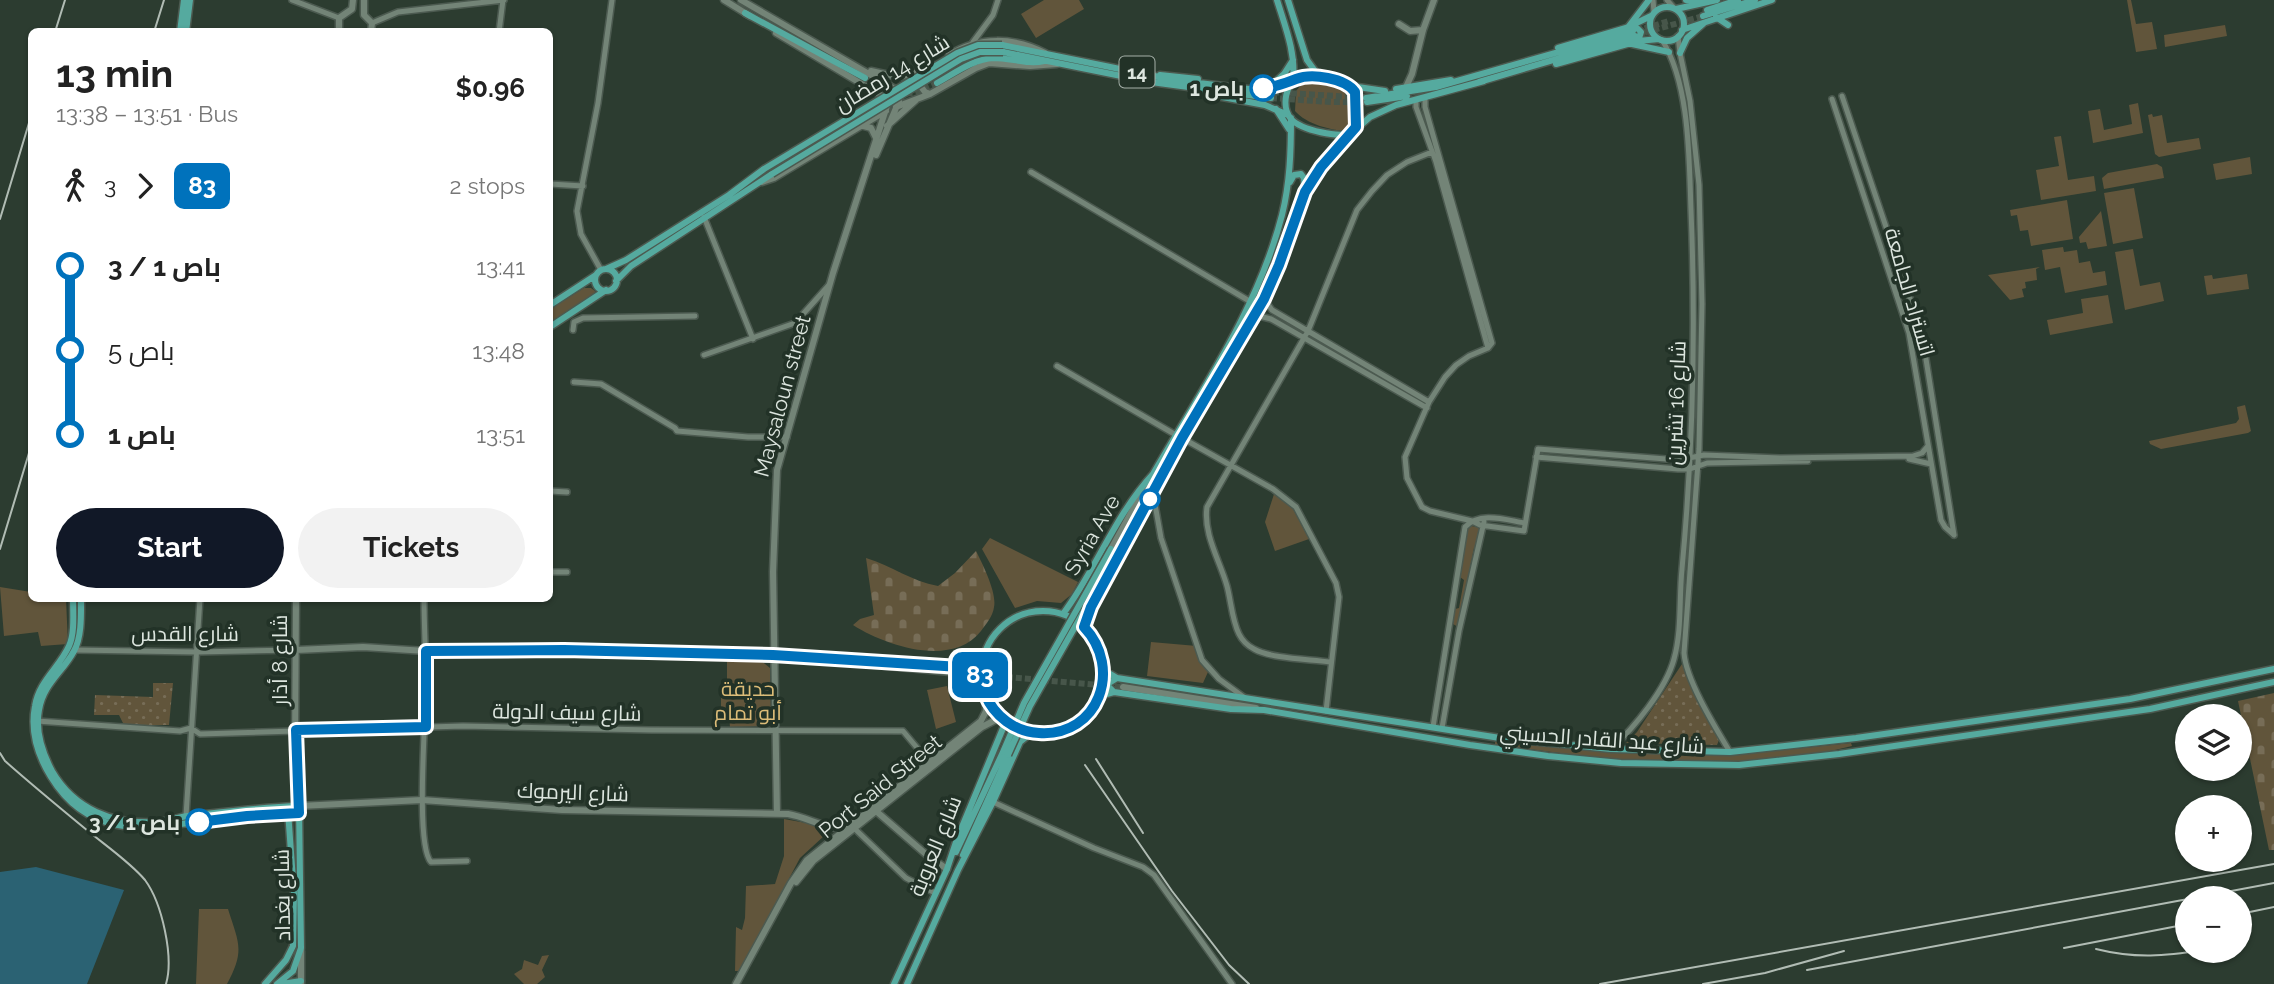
<!DOCTYPE html>
<meta charset="utf-8">
<style>
:root{--surface:#fff;--page:#f2f2f2;--text:#222;--muted:#767676;--accent:#111827}
body{margin:0;font-family:Raleway,Cairo,sans-serif;background:var(--page);color:var(--text);height:100vh;display:flex;flex-direction:column;font-size:26px;white-space:nowrap}
*{box-sizing:border-box;margin:0}
p{font-size:23px;color:var(--muted)}
.icon{flex:none;width:38px;height:38px;fill:none;stroke:currentColor;stroke-width:2;stroke-linecap:round;stroke-linejoin:round}
.map{position:relative;flex:1;overflow:hidden}
.drawer{position:absolute;left:28px;top:28px;width:525px;height:574px;display:flex;flex-direction:column;background:var(--surface);border-radius:10px;box-shadow:0 2px 5px #0004}
.drawer>*{flex:none}
.badge{padding:0 14px;border-radius:10px;font-size:24px;line-height:46px}
.fabs{position:absolute;left:2175px;top:704px;display:grid;gap:14px}
.fabs a{display:grid;place-items:center;width:77px;height:77px;border-radius:50%;background:var(--surface);box-shadow:0 2px 5px #0004;font-size:35px}
.map>.badge{position:absolute;translate:-50% -50%;box-shadow:0 0 0 4px #fff}
.legs{display:flex;align-items:center;gap:10px;height:77px;padding:0 28px;font-size:23px}
.legs p{margin-inline-start:auto}
.summary{display:flex;align-items:center;justify-content:space-between;height:119px;padding:0 28px}
h1{font-size:38px;font-weight:700;line-height:52px}
.button{display:flex;gap:14px;margin-top:auto;padding:14px 28px}
.button a{flex:1;height:80px;border-radius:42px;background:var(--accent);color:#fff;font-size:28px;font-weight:700;line-height:80px;text-align:center}
.button a+a{background:var(--page);color:var(--text)}
ul{padding:0 28px;list-style:none}
li{display:flex;align-items:center;gap:24px;height:84px;font-size:26px}
li i{display:grid;place-items:center;width:10px;height:100%;margin:0 9px;background:currentColor}
li i::after{content:'';width:18px;height:18px;margin:-9px;border:5px solid;border-radius:50%;background:var(--surface)}
li p{margin-inline-start:auto}
li:first-child i{background:linear-gradient(#0000 50%,currentColor 0)}
li:last-child i{background:linear-gradient(currentColor 50%,#0000 0)}
.map>svg:first-child{display:block}
.green{fill:#61553b}
.cemetery{fill:url(#cemetery-stones)}
.garden{fill:url(#garden-dots)}
.water{fill:#2b6273}
.lines{fill:none;stroke-linecap:round;stroke-linejoin:round}
.secondary-tunnel{stroke:#47564a;stroke-width:6;stroke-dasharray:6 3;stroke-linecap:butt}
.primary-tunnel{stroke:#47564a;stroke-width:6;stroke-dasharray:6 3;stroke-linecap:butt}
.tertiary-casing{stroke:#4c5a50;stroke-width:8}
.secondary-casing{stroke:#4c5a50;stroke-width:9}
.primary-casing{stroke:#4c5a50;stroke-width:9}
.tertiary{stroke:#738477;stroke-width:5}
.secondary{stroke:#738477;stroke-width:6}
.primary{stroke:#55aa9f;stroke-width:6}
.rail{stroke:#b1bcb4;stroke-width:2}
.primary-bridge-casing{stroke:#4c5a50;stroke-width:9;stroke-linecap:butt}
.primary-bridge{stroke:#55aa9f;stroke-width:6}
.line-1-casing{stroke:#fff;stroke-width:16}
.line-1{stroke:#0072bc;stroke-width:10}
.stop-1-dot{fill:#fff;stroke:#0072bc;stroke-width:3.5}
.labels{text-anchor:middle;dominant-baseline:central;stroke-width:7;stroke-linejoin:round;paint-order:stroke}
.shield{fill:#223227;stroke:#a5b0a8;stroke-width:2}
.shield-label{font-size:19px;font-weight:bold;fill:#dde6df}
.street-label{font-size:21px;fill:#dde6df;stroke:#223227}
.stop-label{font-size:21px;font-weight:bold;fill:#dde6df;stroke:#223227;text-anchor:end}
.park-label{font-size:21px;fill:#dcbc78;stroke:#223227}
</style>
<div class="map">
<svg width="2274" height="984" viewBox="0 0 2274 984">
<defs>
<pattern id="cemetery-stones" width="16" height="16" patternUnits="userSpaceOnUse" patternTransform="scale(1.75)"><rect width="16" height="16" fill="#61553b"/><path d="M2 7V4a2 2 0 0 1 4 0v3zM10 15v-3a2 2 0 0 1 4 0v3z" fill="#776d57"/></pattern>
<pattern id="garden-dots" width="8" height="8" patternUnits="userSpaceOnUse" patternTransform="scale(1.75)"><rect width="8" height="8" fill="#61553b"/><path d="M2 2h.1M6 6h.1" fill="none" stroke="#776d57" stroke-width="1.8" stroke-linecap="round"/></pattern>
</defs>
<rect width="100%" height="100%" fill="#2c3c30"/>
<path class="green" d="M 1044,0 L 1079,0 L 1084,9 L 1036,38 L 1021,14 Z
M 2127,0 L 2131,0 L 2136,24 L 2152,22 L 2157,49 L 2136,52 Z
M 2225,25 L 2227,36 L 2165,47 L 2164,35 Z
M 1302,84 C 1339,82 1360,84 1352,127 L 1349,131 C 1332,131 1306,124 1295,111 L 1296,91 Z
M 2138,103 L 2143,133 L 2093,143 L 2088,111 L 2100,109 L 2104,130 L 2132,124 L 2129,105 Z
M 2152,114 L 2153,117 L 2162,115 L 2167,143 L 2199,138 L 2201,149 L 2159,157 L 2155,154 L 2148,115 Z
M 2061,136 L 2068,180 L 2094,176 L 2096,191 L 2041,200 L 2036,170 L 2059,166 L 2054,137 Z
M 2250,157 L 2252,174 L 2216,180 L 2213,164 Z
M 2157,164 L 2162,167 L 2164,178 L 2104,189 L 2102,178 L 2108,173 Z
M 2134,188 L 2143,238 L 2113,244 L 2104,193 Z
M 2067,200 L 2073,239 L 2031,246 L 2028,230 L 2020,231 L 2017,215 L 2011,216 L 2010,210 Z
M 2101,211 L 2107,246 L 2088,249 L 2086,242 L 2080,243 L 2079,237 Z
M 2063,247 L 2064,252 L 2077,250 L 2079,263 L 2090,261 L 2093,273 L 2105,271 L 2107,285 L 2065,293 L 2060,267 L 2045,270 L 2042,250 Z
M 2133,249 L 2140,286 L 2160,282 L 2164,301 L 2125,310 L 2115,252 Z
M 2040,267 L 2036,269 L 2037,280 L 2025,282 L 2026,288 L 2022,289 L 2024,297 L 2010,300 L 1988,275 Z
M 2247,274 L 2249,289 L 2207,295 L 2204,276 L 2212,275 L 2213,279 Z
M 584,288 L 591,288 L 595,291 L 594,299 L 550,325 L 550,309 Z
M 2108,295 L 2113,323 L 2050,335 L 2047,320 L 2083,313 L 2081,299 Z
M 2245,405 L 2251,431 L 2248,433 L 2161,449 L 2150,444 L 2149,441 L 2236,423 L 2239,419 L 2237,407 Z
M 1274,494 L 1292,507 L 1309,539 L 1275,551 L 1265,522 Z
M 1471,526 L 1479,527 L 1481,531 L 1477,547 L 1474,548 L 1470,568 L 1472,571 L 1458,627 L 1453,624 L 1455,609 L 1459,608 L 1464,580 L 1460,577 L 1467,529 Z
M 990,538 L 1078,582 L 1072,594 L 1061,603 L 1037,601 L 1015,608 L 982,549 Z
M 0,587 L 31,592 L 32,598 L 66,599 L 68,644 L 41,646 L 38,632 L 4,636 Z
M 1151,642 L 1197,646 L 1208,672 L 1203,683 L 1147,676 Z
M 760,660 L 770,668 L 771,720 L 765,726 L 730,727 L 729,716 L 721,716 L 721,692 L 727,691 L 727,661 Z
M 947,686 L 956,722 L 936,729 L 927,690 Z
M 1495,742 L 1605,752 L 1735,755 L 1851,743 L 1852,746 C 1740,775 1608,761 1495,744 Z
M 784,819 L 812,824 L 824,831 L 824,836 L 800,858 L 740,971 L 735,971 L 736,927 L 742,930 L 745,918 L 746,886 L 775,884 L 784,856 Z
M 199,909 L 228,909 C 239,944 245,950 227,984 L 196,984 Z
M 549,955 L 542,970 L 545,977 L 537,984 L 524,984 L 514,974 L 522,969 L 524,960 L 538,965 L 542,956 Z"/>
<path class="cemetery" d="M 976,551 C 983,565 997,593 994,607 C 993,616 986,624 981,631 C 952,668 886,646 853,625 L 860,619 L 874,615 L 866,558 C 892,566 911,581 938,586 L 955,573 Z
M 2274,693 L 2274,850 L 2269,850 L 2238,701 Z"/>
<path class="garden" d="M 1682,664 L 1719,740 L 1717,745 L 1626,743 L 1637,732 Z
M 153,683 L 173,683 L 169,725 L 124,725 L 119,715 L 94,715 L 95,695 L 153,697 Z"/>
<path class="water" d="M 36,867 L 124,890 L 87,984 L 0,984 L 0,872 Z"/>
<g class="lines">
<path class="secondary-tunnel" d="M 971,674 L 1123,687"/>
<path class="primary-tunnel" d="M 1636,31 L 1669,21
M 1636,35 L 1703,16
M 865,78 C 896,97 904,99 937,83
M 1273,92 L 1366,98
M 1271,98 L 1331,102 L 1367,102"/>
<defs>
<path id="tertiary" d="M 292,0 L 339,18
M 1653,0 L 1654,12
M 1667,0 L 1674,8
M 372,23 L 398,12 L 504,0
M 499,32 L 503,0
M 1678,36 L 1680,53 L 1690,101 L 1699,185 L 1702,304 L 1699,449 L 1684,653 C 1686,680 1715,727 1730,752
M 973,42 L 993,15 L 998,0
M 1842,96 L 1922,334 L 1954,535
M 1425,98 L 1425,107 L 1492,343 L 1488,348 L 1469,356 L 1456,365 L 1445,377 L 1429,402 L 1405,457 L 1407,478 L 1422,507 L 1430,511 L 1472,521 L 1480,525 L 1524,531 L 1538,449 L 1679,460 L 1704,455 L 1780,458 L 1913,456 L 1922,453 L 1928,446
M 1832,99 L 1909,333 L 1941,520 L 1945,527 L 1954,535
M 1416,100 L 1416,107 L 1436,162 L 1488,348
M 1031,172 L 1251,302
M 550,184 L 583,186
M 704,217 L 753,339
M 601,270 L 581,234 L 577,211 L 598,103 L 612,0
M 1264,299 L 1272,310 L 1429,402
M 1255,315 L 1271,319 L 1427,408
M 573,330 L 574,322 L 583,318 L 695,316
M 704,355 L 795,323 L 829,285
M 1057,366 L 1176,435
M 574,382 L 601,384 L 675,428 L 677,431 L 748,437 L 787,437
M 1182,438 L 1273,489 L 1296,507 L 1336,583 L 1339,597 L 1326,711
M 1536,457 L 1678,469 L 1690,469 L 1707,463 L 1808,461
M 1909,459 L 1931,464
M 550,491 L 567,492
M 1153,493 L 1161,538 L 1202,660 L 1219,679 L 1245,698
M 550,572 L 567,572
M 424,598 C 424,627 426,656 426,685 C 426,715 415,845 431,862 L 467,861
M 75,650 L 197,652 L 296,650
M 1330,662 C 1309,659 1272,659 1254,649 C 1248,646 1242,640 1239,634 C 1232,620 1231,601 1227,586 C 1220,561 1203,534 1207,507 L 1308,331 L 1357,210 L 1372,191 L 1387,175 L 1407,162 L 1432,152
M 37,721 L 180,731 L 191,728 L 200,734 L 463,726 L 651,730 L 903,731 L 929,762
M 1433,727 L 1465,527 C 1480,511 1506,520 1525,523
M 1442,728 L 1459,631 L 1484,522
M 1611,749 C 1634,728 1666,689 1674,659 C 1682,631 1679,598 1682,569 C 1693,450 1696,331 1691,210 C 1689,159 1690,84 1662,40
M 993,802 L 1094,848 L 1143,867 L 1154,875 L 1232,984
M 186,816 L 200,598
M 854,828 L 906,878 L 935,893"/>
<path id="secondary" d="M 364,0 L 364,15 L 372,23 L 371,32
M 724,0 L 750,16
M 741,0 L 895,89 L 899,96 L 899,101 L 876,155
M 1399,24 L 1410,31 L 1423,30
M 339,32 L 339,18 L 352,9 L 353,0
M 776,33 L 882,96 L 887,106 L 833,273 L 777,470 L 773,572 L 777,814
M 949,55 C 979,36 1014,37 1045,53
M 871,71 L 898,77 L 924,71
M 923,73 L 919,84 L 925,92 L 930,94
M 1406,87 L 1412,74 L 1423,30 L 1434,0
M 896,107 L 930,94 L 976,68 L 989,63 L 1030,66 L 1057,64
M 860,125 L 871,128 L 876,138
M 887,126 L 916,100
M 762,182 L 774,178 L 886,111
M 1111,549 L 1148,482
M 296,598 L 295,750 L 299,806 L 422,800 L 562,810 L 788,814 C 807,817 825,829 845,829
M 296,650 L 363,647 L 426,651 L 564,650 L 773,655 L 971,674
M 1123,687 L 1256,708
M 876,811 L 928,856 L 947,869
M 796,882 L 813,861 L 982,727 L 1001,717
M 301,951 L 301,984
M 736,984 L 791,883 L 807,860 L 981,721 L 986,711 L 986,697"/>
<path id="primary" d="M 1277,0 C 1285,26 1296,53 1293,81
M 1288,0 L 1307,60 L 1320,78
M 1686,0 L 1702,2
M1650 24a17 17 0 1 1 34 0a17 17 0 1 1-34 0Z
M 1676,9 L 1717,0
M 1707,10 L 1738,0
M 745,13 L 865,78
M 1703,16 L 1755,0
M 1716,17 L 1728,25
M 1634,25 L 1641,32 L 1638,41
M 1629,26 L 1649,0
M 1682,30 L 1772,0
M 180,32 L 184,0
M 186,32 L 190,0
M 1632,44 L 1669,52
M 1002,45 L 1174,80 L 1273,92
M 1558,48 L 1626,28 L 1651,16
M 1003,52 L 1151,82 L 1271,98
M 1680,53 L 1687,38 L 1704,23
M 1556,64 L 1638,41 L 1659,39
M 1160,75 L 1198,79
M 1301,78 L 1337,80 L 1350,86 C 1359,98 1361,119 1353,132 C 1340,139 1301,130 1291,119 C 1281,107 1285,81 1301,78 Z
M 1479,82 L 1635,36
M 937,83 C 955,73 973,59 994,58 C 1011,58 1028,65 1044,61
M 1272,85 L 1284,74 L 1293,60
M 1351,86 L 1385,91
M 1261,87 L 1290,83
M 1396,89 L 1451,80
M 1201,93 L 1265,105 L 1288,115
M 1366,98 L 1436,87 L 1633,31
M 1367,102 L 1407,96
M 1276,109 L 1289,129
M 1290,182 L 1294,175 L 1301,174 L 1304,178 L 1305,190
M 606,269 L 626,260 L 729,195 L 764,169
M595 280a11 11 0 1 1 22 0a11 11 0 1 1-22 0Z
M 616,281 L 631,266 L 772,174
M 550,305 L 596,275
M 550,327 L 606,290
M 1117,558 L 1182,438 L 1264,299 L 1279,265 L 1305,192 L 1321,167 L 1353,132 L 1370,117 L 1396,105 L 1484,81
M 73,598 C 73,613 75,633 69,646 C 59,668 39,681 35,706 C 30,732 38,756 51,777 C 92,844 153,827 219,819 C 245,816 272,815 299,813
M 81,598 C 81,614 82,637 74,651 C 63,672 43,684 39,710 C 35,731 42,752 52,771 C 74,809 113,825 156,822 C 166,821 177,818 187,816 C 224,812 262,807 299,806 L 301,948 L 293,971 L 277,984
M982 672a61 61 0 1 1 122 0a61 61 0 1 1-122 0Z
M 1063,614 C 1096,570 1115,515 1153,474 C 1201,391 1258,309 1282,215 C 1290,183 1291,151 1291,118
M 1084,627 L 1103,583
M 857,661 L 972,668 L 977,670 L 981,676
M 1104,664 L 1107,672 L 1117,678 L 1500,738 L 1611,749 L 1730,752 L 1856,738 L 2130,699 L 2274,669
M 1114,692 L 1108,686 L 1109,683 L 1117,678
M 1097,702 L 1103,695 L 1114,692 L 1231,709 L 1264,710 L 1470,745 L 1548,756 L 1621,763 L 1739,765 L 1839,754 L 2150,709 L 2274,682
M 956,852 L 1003,752
M 963,855 L 1008,755
M 265,984 L 286,960 L 293,946 L 294,894 L 288,811
M 282,984 L 301,981
M 894,984 L 947,869 L 957,839 L 1006,721
M 907,984 L 958,870 L 993,802 L 1020,742 L 1031,733"/>
</defs>
<use href="#tertiary" class="tertiary-casing"/>
<use href="#secondary" class="secondary-casing"/>
<use href="#primary" class="primary-casing"/>
<use href="#tertiary" class="tertiary"/>
<use href="#secondary" class="secondary"/>
<use href="#primary" class="primary"/>
<path class="rail" d="M 55,32 L 65,0
M 154,32 L 164,0
M 0,219 L 32,113
M 0,549 L 32,443
M 0,753 L 5,761 C 32,785 60,808 88,831 C 105,845 131,863 145,880 C 162,903 174,957 166,984
M 1096,759 L 1143,833
M 1085,765 L 1172,891 L 1229,965 L 1249,984
M 2194,898 L 2274,883
M 2240,914 L 2274,907
M 2064,948 L 2188,924
M 2096,949 C 2136,959 2165,956 2204,950
M 1807,970 L 2188,899
M 1600,984 L 2274,864
M 1703,984 L 1765,973 L 1844,951"/>
<defs>
<path id="primary-bridge" d="M 764,169 L 957,53 L 978,45 L 1002,45
M 772,174 L 961,59 L 980,52 L 1003,52
M 1003,752 L 1024,703 L 1111,549
M 1008,755 L 1030,706 L 1117,553"/>
</defs>
<use href="#primary-bridge" class="primary-bridge-casing"/>
<use href="#primary-bridge" class="primary-bridge"/>
</g>
<g class="lines">
<defs>
<path id="line-1" d="M 199,822 L 247,816 L 299,813 L 296,730 L 426,727 L 426,651 L 564,650 L 773,655 L 960,667 C 966,668 975,667 980,673 C 983,679 983,687 985,694 C 994,716 1015,732 1039,733 C 1099,737 1123,668 1084,627 L 1091,607 L 1182,438 L 1264,299 L 1279,265 L 1305,192 L 1321,167 L 1356,127 L 1355,92 C 1345,78 1312,73 1296,79 C 1285,83 1276,87 1263,88"/>
</defs>
<use href="#line-1" class="line-1-casing"/>
<use href="#line-1" class="line-1"/>
</g>
<g class="stop-1-dot">
<circle cx="1263" cy="88" r="12"/>
<circle cx="1150" cy="499" r="9"/>
<circle cx="199" cy="822" r="12"/>
</g>
<g class="labels">
<rect class="shield" x="1119.5" y="56.5" width="35" height="31" rx="5"/>
<g class="shield-label">
<text x="1137" y="72">14</text>
</g>
<g class="street-label">
<text transform="translate(892 73) rotate(-31)">شارع 14 رمضان</text>
<text transform="translate(1910 292) rotate(74)">اتستراد الجامعة</text>
<text transform="translate(782 396) rotate(-75)">Maysaloun street</text>
<text transform="translate(1676 403) rotate(-88)">شارع 16 تشرين</text>
<text transform="translate(1092 535) rotate(-60)">Syria Ave</text>
<text x="185" y="633">شارع القدس</text>
<text transform="translate(279 660) rotate(-90)">شارع 8 أذار</text>
<text transform="translate(567 712) rotate(1)">شارع سيف الدولة</text>
<text transform="translate(1602 739) rotate(4)">شارع عبد القادر الحسيني</text>
<text transform="translate(880 786) rotate(-39)">Port Said Street</text>
<text transform="translate(573 792) rotate(2)">شارع اليرموك</text>
<text transform="translate(935 846) rotate(-68)">شارع العروبة</text>
<text transform="translate(282 895) rotate(-91)">شارع بغداد</text>
</g>
<g class="stop-label">
<text x="1244" y="88">باص 1</text>
<text x="180" y="822">باص 1 / 3</text>
</g>
<g class="park-label">
<text x="748" y="688">حديقة<tspan x="748" dy="24">أبو تمام</tspan></text>
</g>
</g>
</svg>
<div class="fabs">
<a><svg class="icon" aria-label="layers" viewBox="0 0 24 24"><path d="M12 4l9 5-9 5-9-5zM3 14l9 5 9-5"/></svg></a>
<a>+</a>
<a>−</a>
</div>
<b class="badge" style="left:980px;top:675px;background:#0072bc;color:#fff">83</b>
<section class="drawer">
<div class="summary"><div><h1>13 min</h1><p>13:38 – 13:51 · Bus</p></div><b>$0.96</b></div>
<div class="legs"><svg class="icon" aria-label="walk" viewBox="0 0 24 24"><circle cx="13" cy="4" r="2"/><path d="M13 8l-2 6 4 7M11 14l-3 7M7 12l3-4h3l4 4"/></svg>3<svg class="icon" aria-label="forward" viewBox="0 0 24 24"><path d="M9 5l7 7-7 7"/></svg><b class="badge" style="background:#0072bc;color:#fff">83</b><p>2 stops</p></div>
<ul>
<li><i style="color:#0072bc"></i><b>باص 1 / 3</b><p>13:41</p></li>
<li><i style="color:#0072bc"></i><span>باص 5</span><p>13:48</p></li>
<li><i style="color:#0072bc"></i><b>باص 1</b><p>13:51</p></li>
</ul>
<div class="button"><a>Start</a><a>Tickets</a></div>
</section>
</div>
